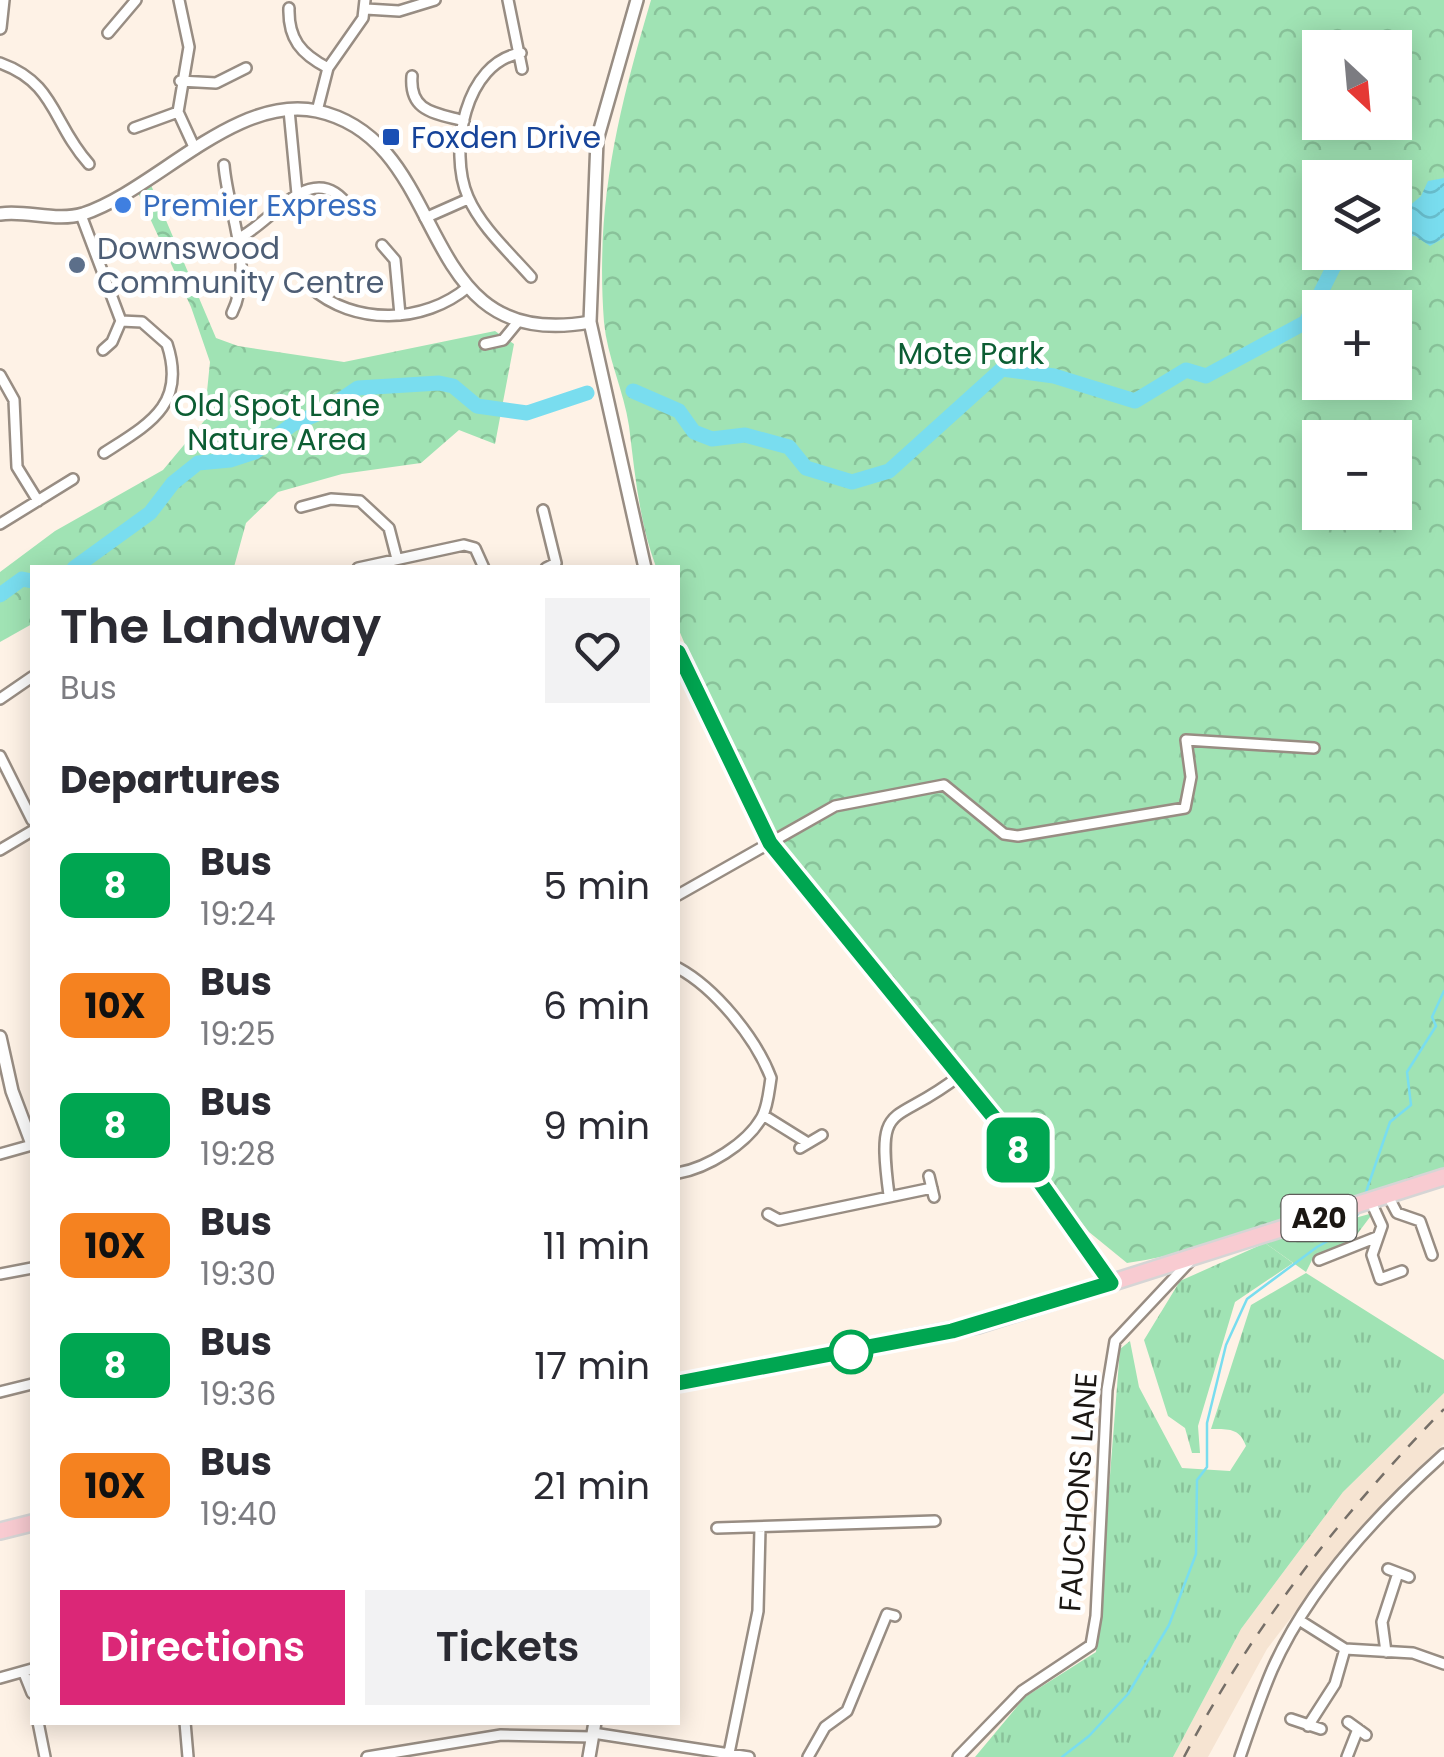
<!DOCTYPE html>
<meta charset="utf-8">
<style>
:root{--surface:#fff;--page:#f2f2f3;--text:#2b2b33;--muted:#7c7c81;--accent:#db2777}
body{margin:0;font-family:Poppins,sans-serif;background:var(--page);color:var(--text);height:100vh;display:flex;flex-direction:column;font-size:38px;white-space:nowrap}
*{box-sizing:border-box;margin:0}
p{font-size:32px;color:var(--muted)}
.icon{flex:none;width:55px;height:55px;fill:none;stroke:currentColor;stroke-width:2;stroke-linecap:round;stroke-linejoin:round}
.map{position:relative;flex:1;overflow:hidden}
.sheet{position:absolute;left:30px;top:565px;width:650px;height:1160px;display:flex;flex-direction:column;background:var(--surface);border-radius:0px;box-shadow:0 5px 25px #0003}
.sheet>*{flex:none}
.badge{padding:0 20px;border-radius:15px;font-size:35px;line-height:65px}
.needle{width:65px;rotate:154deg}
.fabs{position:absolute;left:1302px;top:30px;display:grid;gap:20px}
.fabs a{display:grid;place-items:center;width:110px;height:110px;border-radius:0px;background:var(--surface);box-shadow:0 5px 25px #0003;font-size:50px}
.map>.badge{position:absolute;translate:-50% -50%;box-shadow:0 0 0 5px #fff}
h2{padding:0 30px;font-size:38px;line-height:90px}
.round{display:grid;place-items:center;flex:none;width:105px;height:105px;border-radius:0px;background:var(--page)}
.overview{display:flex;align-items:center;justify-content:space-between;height:170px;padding:0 30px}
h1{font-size:48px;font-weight:600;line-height:75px}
.primary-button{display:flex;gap:20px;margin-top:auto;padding:20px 30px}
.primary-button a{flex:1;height:115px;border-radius:0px;background:var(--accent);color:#fff;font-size:40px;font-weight:600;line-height:115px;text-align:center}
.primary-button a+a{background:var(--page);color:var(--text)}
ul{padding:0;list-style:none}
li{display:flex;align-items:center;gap:30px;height:120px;padding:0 30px}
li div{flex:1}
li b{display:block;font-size:38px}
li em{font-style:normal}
li .badge{min-width:110px;font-weight:700;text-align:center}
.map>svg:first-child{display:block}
.built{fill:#f6e4d2}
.grass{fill:url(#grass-tufts)}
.forest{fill:url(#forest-firs)}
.park{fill:url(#park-crowns);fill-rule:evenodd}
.water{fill:url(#water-waves)}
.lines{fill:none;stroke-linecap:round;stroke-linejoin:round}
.stream{stroke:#79ddef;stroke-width:2.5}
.river{stroke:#79ddef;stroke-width:15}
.minor-casing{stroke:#988d83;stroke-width:14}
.tertiary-casing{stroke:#988d83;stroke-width:16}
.primary-casing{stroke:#d6d5d5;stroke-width:20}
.minor{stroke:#fff;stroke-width:9}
.tertiary{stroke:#fff;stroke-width:11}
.primary{stroke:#f8cbd1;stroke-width:15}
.rail{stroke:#766f68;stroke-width:2.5;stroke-dasharray:12 12;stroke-linecap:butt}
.line-casing{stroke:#fff;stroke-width:22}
.line{stroke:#00a651;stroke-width:15}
.transit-dot{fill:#1a4fb4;stroke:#fff;stroke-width:4}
.shop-dot{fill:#3f7fe0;stroke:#fff;stroke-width:4}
.service-dot{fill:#5c6f8a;stroke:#fff;stroke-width:4}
.stop-dot{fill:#fff;stroke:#00a651;stroke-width:5}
.labels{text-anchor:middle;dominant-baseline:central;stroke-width:10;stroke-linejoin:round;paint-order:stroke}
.shield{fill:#fff;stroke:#5f5d5a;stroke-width:2.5}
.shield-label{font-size:28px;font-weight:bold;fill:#1b1713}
.transit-label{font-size:30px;fill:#164399;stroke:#fff;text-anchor:start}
.shop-label{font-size:30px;fill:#366cbe;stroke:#fff;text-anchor:start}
.service-label{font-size:30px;fill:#4e5e75;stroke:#fff;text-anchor:start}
.park-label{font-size:30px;fill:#0c5d33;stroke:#fff}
.street-label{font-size:30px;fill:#1b1713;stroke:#fff}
</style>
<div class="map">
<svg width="1444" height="1757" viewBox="0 0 1444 1757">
<defs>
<pattern id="grass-tufts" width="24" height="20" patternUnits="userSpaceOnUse" patternTransform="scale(2.5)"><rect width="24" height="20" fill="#a0e3b4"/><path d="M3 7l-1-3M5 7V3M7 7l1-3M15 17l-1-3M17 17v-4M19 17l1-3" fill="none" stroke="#89c29a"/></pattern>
<pattern id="forest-firs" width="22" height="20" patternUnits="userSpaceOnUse" patternTransform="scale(2.5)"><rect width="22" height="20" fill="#a0e3b4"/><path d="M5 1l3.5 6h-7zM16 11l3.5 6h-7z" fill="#89c29a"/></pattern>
<pattern id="park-crowns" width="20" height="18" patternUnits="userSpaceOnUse" patternTransform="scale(2.5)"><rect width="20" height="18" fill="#a0e3b4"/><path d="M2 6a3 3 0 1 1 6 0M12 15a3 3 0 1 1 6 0" fill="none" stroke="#89c29a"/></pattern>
<pattern id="water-waves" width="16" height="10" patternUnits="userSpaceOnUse" patternTransform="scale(2.5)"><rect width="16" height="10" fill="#79ddef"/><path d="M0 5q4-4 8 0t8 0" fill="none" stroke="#68bdcc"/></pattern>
</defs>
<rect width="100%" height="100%" fill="#fef2e6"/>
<path class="built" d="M 1444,1393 L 1444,1444 L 1403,1482 L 1336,1559 L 1267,1649 L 1208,1757 L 1173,1757 L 1241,1629 L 1343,1492 Z"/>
<path class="grass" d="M 1265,1243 L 1293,1263 L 1235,1302 L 1198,1426 L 1200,1453 L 1192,1453 L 1185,1428 L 1168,1416 L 1144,1340 L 1180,1281 Z
M 1306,1273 L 1444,1360 L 1444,1393 L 1343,1492 L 1241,1629 L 1173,1757 L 975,1757 L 1025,1697 L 1096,1652 L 1120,1349 L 1130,1341 L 1139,1387 L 1182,1468 L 1230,1471 L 1246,1446 C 1240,1428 1228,1429 1211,1429 L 1251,1305 Z"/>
<path class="forest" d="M 1373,1213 L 1355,1237 L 1312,1260 L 1306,1272 L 1265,1243 Z"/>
<path class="park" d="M 651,0 L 1444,0 L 1444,1170 C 1337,1200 1237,1247 1127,1263 L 1089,1232 L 818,893 L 768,822 L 744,782 L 678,628 L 678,568 L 656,567 C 639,521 635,474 629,426 C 624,391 607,357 604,322 C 595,204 618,112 651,0 ZM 1320,48 L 1395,48 L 1395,122 L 1320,122 ZM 1320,178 L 1395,178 L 1395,252 L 1320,252 ZM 1320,308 L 1395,308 L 1395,382 L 1320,382 ZM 1320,438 L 1395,438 L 1395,512 L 1320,512 Z
M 148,178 L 216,338 L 238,346 L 344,362 L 495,331 L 514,344 L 495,444 L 459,430 L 421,463 L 342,474 L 278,492 L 246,523 L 234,567 L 32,568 L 32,624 L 0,642 L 0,572 L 55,531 L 163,470 L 204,421 L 210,362 L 191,307 L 135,186 Z"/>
<path class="water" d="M 1444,178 L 1444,238 L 1430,246 L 1415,236 L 1395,239 L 1395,218 L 1421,196 L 1428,181 Z"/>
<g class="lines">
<path class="stream" d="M 1365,1195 L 1390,1122 L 1411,1105 L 1407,1072 L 1436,1026 L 1432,1017 L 1444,991
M 1062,1757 L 1089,1736 L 1128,1694 L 1169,1625 L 1196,1554 L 1197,1480 L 1207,1467 L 1207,1423 L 1226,1345 L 1247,1299 L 1317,1247 L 1344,1232 L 1358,1214"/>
<path class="river" d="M 633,391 L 679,411 L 694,432 L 712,439 L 745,435 L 789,447 L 806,468 L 852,482 L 889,471 L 1002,369 L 1054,376 L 1135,401 L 1186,370 L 1206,376 L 1306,322 L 1334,266 L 1352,252
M 74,568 L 150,513 L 173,483 L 198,463 L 230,460 L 255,452 L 293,424 L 324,411 L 358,388 L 439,383 L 453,386 L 477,406 L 527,413 L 587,393
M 0,595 L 22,579 L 32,581"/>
<defs>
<path id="minor" d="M 179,0 L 189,47 L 178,112 L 195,149
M 508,0 L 522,69
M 289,8 C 288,39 301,54 328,68
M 366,9 L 399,11 L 435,0
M 108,33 L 136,0
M 521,53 C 465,62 448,151 468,197 C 481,227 509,252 531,277
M 0,63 C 56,83 52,123 89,164
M 412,76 C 409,112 435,113 464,121
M 180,81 L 216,83 L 246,68
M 289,110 L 297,194
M 317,111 L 328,68 L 363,18 L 365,0
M 134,128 L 178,112
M 224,165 C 228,214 255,265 232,313
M 81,215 L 121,321 L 112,342 L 103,350
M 425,218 L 468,199
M 239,238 C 273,222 313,155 350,208
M 382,245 L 395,260 L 400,315
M 310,287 C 354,326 424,324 468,287
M 485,344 L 503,340 L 517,323
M 0,375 L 14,400 L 17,467 L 38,501
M 104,453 C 149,424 187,405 167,344 L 142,322 L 121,321
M 301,507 L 331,499 L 360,501 L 389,528 L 397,559
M 543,510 L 556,563 L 546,568
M 0,524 L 73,479
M 358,568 L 464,545 L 475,548 L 484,568
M 0,699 L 32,677
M 0,756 L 32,820
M 0,850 L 32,831
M 678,895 L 835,806 L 944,785 L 1004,834 L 1018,836 L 1185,808 L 1191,777 L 1186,740 L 1314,748
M 678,968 C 715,988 756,1038 771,1078 C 769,1090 768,1106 762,1117 C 747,1144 707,1168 678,1173
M 763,1115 L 808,1143
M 800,1148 L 822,1135
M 0,1154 L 32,1145
M 929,1176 L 934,1197
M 889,1195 C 876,1096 893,1128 959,1076
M 1388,1196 L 1397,1213 L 1420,1221 L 1432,1255
M 1371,1202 L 1382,1226 L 1372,1255 L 1380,1279 L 1402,1271
M 768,1214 L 779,1220 L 932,1188
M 1319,1260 L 1377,1237
M 0,1274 L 32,1268
M 0,1392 L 32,1384
M 717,1528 L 935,1521
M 1388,1569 L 1409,1577
M 1299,1620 L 1345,1649 L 1413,1653 L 1444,1664
M 1386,1652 L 1382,1622 L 1398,1573
M 24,1673 L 32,1693
M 0,1678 L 32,1669
M 1291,1719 L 1321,1729
M 38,1722 L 45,1757
M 185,1722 L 188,1757
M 1348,1722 L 1366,1735
M 1308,1726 L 1335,1684 L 1345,1649
M 593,1733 L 749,1757
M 729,1753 L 758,1611 L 760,1528
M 367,1757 L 501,1735 L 592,1737
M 808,1757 L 825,1727 L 847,1711 L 887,1614 L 895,1616
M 958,1757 L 1022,1691 L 1091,1645 L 1096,1616 L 1107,1390 L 1115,1341 L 1192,1259
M 1240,1757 C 1250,1728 1260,1698 1272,1670 C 1308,1588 1378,1513 1444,1454
M 1347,1757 L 1358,1729"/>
<path id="tertiary" d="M 637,0 L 597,140 L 590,322 L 645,568
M 0,28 L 3,0
M 0,214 C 27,210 56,222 83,214 C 156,190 235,94 317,111 C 455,141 410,355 590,322
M 678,652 L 771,843 L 996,1120 L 1111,1283
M 0,1037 L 12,1091 L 32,1144
M 589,1757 L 595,1722"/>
<path id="primary" d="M 678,1383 L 978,1325 L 1444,1177
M 0,1531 L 32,1523"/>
</defs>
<use href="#minor" class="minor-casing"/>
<use href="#tertiary" class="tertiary-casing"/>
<use href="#primary" class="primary-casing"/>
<use href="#minor" class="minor"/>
<use href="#tertiary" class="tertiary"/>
<use href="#primary" class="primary"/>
<path class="rail" d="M 1184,1757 C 1252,1627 1342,1514 1444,1409"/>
</g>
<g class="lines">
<defs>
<path id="line" d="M 678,652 L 770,843 L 996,1120 L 1111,1283 L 952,1331 L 678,1383"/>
</defs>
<use href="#line" class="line-casing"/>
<use href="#line" class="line"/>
</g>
<rect class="transit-dot" x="381" y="127" width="20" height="20" rx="5"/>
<circle class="shop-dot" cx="123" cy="205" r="10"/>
<circle class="service-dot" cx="77" cy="265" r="10"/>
<circle class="stop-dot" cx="851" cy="1352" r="20"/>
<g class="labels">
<rect class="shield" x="1281.5" y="1195" width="75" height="46" rx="8"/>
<g class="shield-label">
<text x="1319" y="1218">A20</text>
</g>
<g class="transit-label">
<text x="411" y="137">Foxden Drive</text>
</g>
<g class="shop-label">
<text x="143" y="205">Premier Express</text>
</g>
<g class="service-label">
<text x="97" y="248">Downswood<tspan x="97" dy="34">Community Centre</tspan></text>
</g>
<g class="park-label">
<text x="971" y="353">Mote Park</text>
<text x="277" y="405">Old Spot Lane<tspan x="277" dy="34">Nature Area</tspan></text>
</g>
<g class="street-label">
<text transform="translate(1078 1492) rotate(-86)">FAUCHONS LANE</text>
</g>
</g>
</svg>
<div class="fabs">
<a><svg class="needle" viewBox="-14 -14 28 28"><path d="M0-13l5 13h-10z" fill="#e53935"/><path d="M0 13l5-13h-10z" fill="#7c7c81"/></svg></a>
<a><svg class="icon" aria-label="layers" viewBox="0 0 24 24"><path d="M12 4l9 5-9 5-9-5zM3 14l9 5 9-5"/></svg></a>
<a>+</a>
<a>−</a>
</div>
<b class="badge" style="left:1018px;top:1150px;background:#00a651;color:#fff">8</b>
<section class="sheet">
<div class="overview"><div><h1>The Landway</h1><p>Bus</p></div><a class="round"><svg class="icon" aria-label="heart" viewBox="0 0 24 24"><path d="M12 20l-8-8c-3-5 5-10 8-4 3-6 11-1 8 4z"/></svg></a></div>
<h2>Departures</h2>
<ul>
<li><span class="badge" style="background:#00a651;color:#fff">8</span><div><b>Bus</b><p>19:24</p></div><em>5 min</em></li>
<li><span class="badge" style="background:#f58220;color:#111">10X</span><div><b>Bus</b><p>19:25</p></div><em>6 min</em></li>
<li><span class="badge" style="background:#00a651;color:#fff">8</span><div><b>Bus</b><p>19:28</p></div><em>9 min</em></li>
<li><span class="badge" style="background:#f58220;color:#111">10X</span><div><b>Bus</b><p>19:30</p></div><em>11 min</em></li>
<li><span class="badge" style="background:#00a651;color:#fff">8</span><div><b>Bus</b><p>19:36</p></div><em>17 min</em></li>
<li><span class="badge" style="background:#f58220;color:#111">10X</span><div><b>Bus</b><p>19:40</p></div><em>21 min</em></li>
</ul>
<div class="primary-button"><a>Directions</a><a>Tickets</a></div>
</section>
</div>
